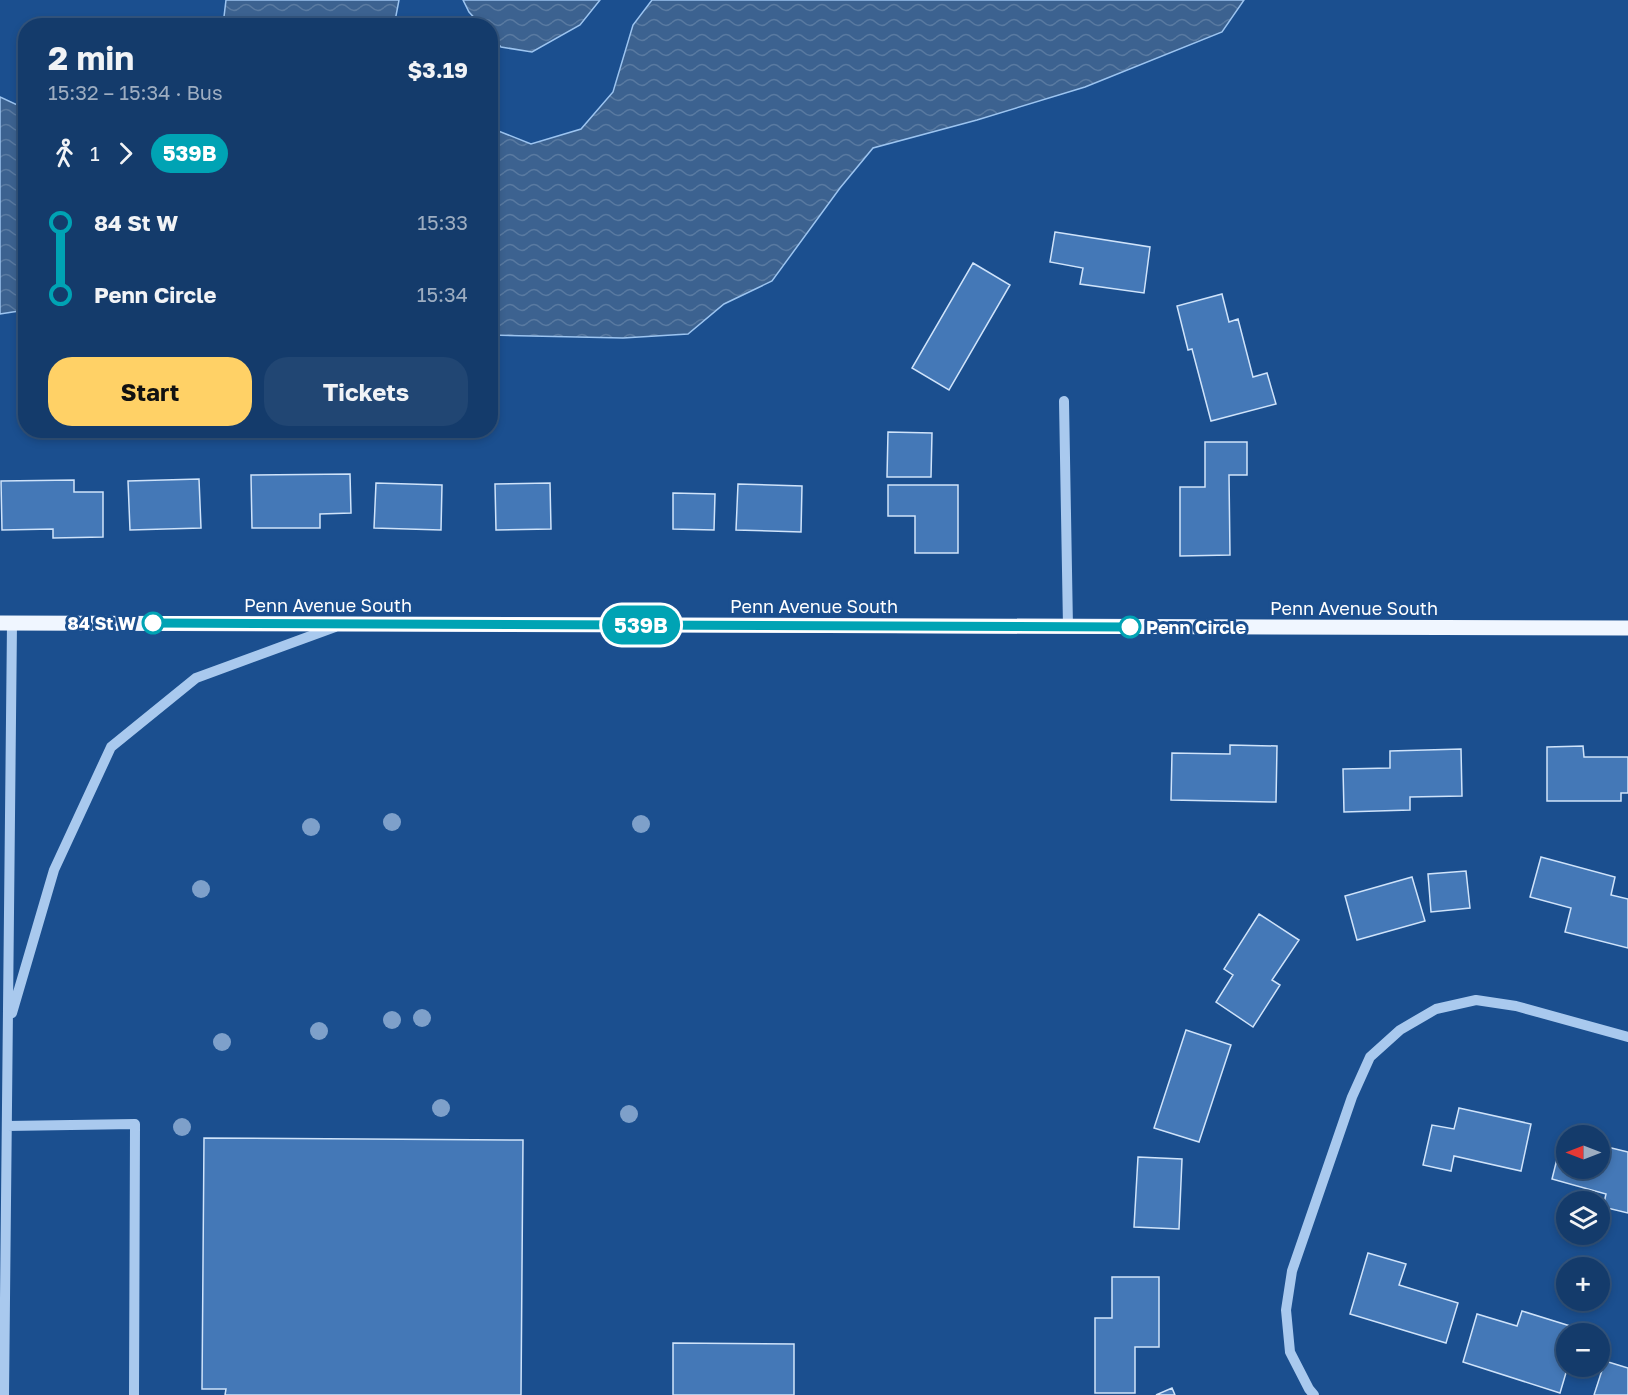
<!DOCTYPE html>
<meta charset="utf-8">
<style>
:root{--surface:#143b6b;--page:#214673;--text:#f1f3f6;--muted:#9dadc1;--line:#33557e;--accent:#ffd166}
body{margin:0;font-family:"Golos Text",sans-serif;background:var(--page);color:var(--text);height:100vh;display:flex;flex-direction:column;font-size:22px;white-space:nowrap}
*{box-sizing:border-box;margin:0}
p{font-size:20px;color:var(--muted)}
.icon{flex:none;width:33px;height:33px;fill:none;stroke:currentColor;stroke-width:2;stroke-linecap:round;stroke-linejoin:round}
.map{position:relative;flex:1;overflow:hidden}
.sheet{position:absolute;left:18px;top:18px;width:480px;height:420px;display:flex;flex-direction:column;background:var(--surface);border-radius:24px;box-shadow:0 3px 9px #0003,0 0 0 2px var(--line)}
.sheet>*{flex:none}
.badge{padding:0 12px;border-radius:20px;font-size:21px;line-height:39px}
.needle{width:39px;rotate:270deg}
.fabs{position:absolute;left:1556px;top:1125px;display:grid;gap:12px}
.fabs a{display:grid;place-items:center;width:54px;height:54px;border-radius:50%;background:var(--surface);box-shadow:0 3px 9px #0003,0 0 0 2px var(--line);font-size:30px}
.map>.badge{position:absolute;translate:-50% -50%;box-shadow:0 0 0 3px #fff}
.legs{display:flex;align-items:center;gap:9px;height:66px;padding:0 30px;font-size:20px}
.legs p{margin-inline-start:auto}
.overview{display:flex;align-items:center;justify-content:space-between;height:102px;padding:0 30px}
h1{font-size:33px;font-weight:700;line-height:45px}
.primary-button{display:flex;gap:12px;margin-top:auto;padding:12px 30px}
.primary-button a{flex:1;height:69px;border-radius:24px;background:var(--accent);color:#111;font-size:24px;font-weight:700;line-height:69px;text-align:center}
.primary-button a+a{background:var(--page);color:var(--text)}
ul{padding:0 30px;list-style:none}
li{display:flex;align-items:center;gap:21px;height:72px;font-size:22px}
li i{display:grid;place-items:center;width:9px;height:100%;margin:0 8px;background:currentColor}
li i::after{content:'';width:15px;height:15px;margin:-8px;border:4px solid;border-radius:50%;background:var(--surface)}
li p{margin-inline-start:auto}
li:first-child i{background:linear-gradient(#0000 50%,currentColor 0)}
li:last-child i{background:linear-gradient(currentColor 50%,#0000 0)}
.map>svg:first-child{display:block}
.water{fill:url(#water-waves);stroke:#9cc4f0;stroke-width:1.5}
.building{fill:#4478b7;stroke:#cfe3fa;stroke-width:1.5}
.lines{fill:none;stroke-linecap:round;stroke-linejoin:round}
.minor{stroke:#a9c9ee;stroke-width:10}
.major{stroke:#f0f6ff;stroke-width:15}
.tree{fill:#7ea0ca}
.line-1-casing{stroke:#fff;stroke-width:14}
.line-1{stroke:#00a3b4;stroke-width:9}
.stop-1-dot{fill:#fff;stroke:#00a3b4;stroke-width:3}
.labels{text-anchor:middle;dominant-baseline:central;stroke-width:6;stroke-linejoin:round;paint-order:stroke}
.street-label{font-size:18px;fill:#fff;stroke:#1b4f8f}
.stop-label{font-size:18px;font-weight:bold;fill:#fff;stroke:#1b4f8f;text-anchor:end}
</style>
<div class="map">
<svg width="1628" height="1395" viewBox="0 0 1628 1395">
<defs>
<pattern id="water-waves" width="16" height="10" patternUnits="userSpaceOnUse" patternTransform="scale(1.5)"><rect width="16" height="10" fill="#3c6290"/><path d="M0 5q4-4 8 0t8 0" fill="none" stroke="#597aa1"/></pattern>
</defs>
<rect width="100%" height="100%" fill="#1b4f8f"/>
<path class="water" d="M 226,0 L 399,0 L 395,21 L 385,25 L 223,25 Z
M 463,0 L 600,0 L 580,25 L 532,52 L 501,47 L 491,36 L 490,26 L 481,25 L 469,12 Z
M 652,0 L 1244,0 L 1222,32 L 1085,87 L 977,120 L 873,148 L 840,188 L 772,281 L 724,304 L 688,334 L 623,338 L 491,335 L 491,128 L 531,144 L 581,129 L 613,92 L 633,25 Z
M 0,97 L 26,109 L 25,310 L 0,314 Z"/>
<path class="building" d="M 1055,232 L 1150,247 L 1144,293 L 1080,284 L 1083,268 L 1050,262 Z
M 973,263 L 1010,285 L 949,390 L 912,368 Z
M 1222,294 L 1229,322 L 1238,319 L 1253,377 L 1267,373 L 1276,404 L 1211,421 L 1192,349 L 1188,350 L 1177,306 Z
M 888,432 L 932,433 L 931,477 L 887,477 Z
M 1205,442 L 1247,442 L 1247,475 L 1229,475 L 1230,555 L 1180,556 L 1180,487 L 1205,487 Z
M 350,474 L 351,513 L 320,514 L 320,528 L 252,528 L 251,475 Z
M 199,479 L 201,528 L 130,530 L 128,481 Z
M 74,480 L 74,492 L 103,492 L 103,537 L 53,538 L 53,529 L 2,530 L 1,481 Z
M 376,483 L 442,485 L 441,530 L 374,528 Z
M 550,483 L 551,529 L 496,530 L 495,484 Z
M 738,484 L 802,486 L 801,532 L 736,530 Z
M 888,485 L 958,485 L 958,553 L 915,553 L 915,516 L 888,516 Z
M 673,493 L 715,494 L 714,530 L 673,529 Z
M 1230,745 L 1277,746 L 1276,802 L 1171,800 L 1172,753 L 1230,754 Z
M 1583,746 L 1584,757 L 1628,757 L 1628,793 L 1621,793 L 1621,801 L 1547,801 L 1547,747 Z
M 1461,749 L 1462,796 L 1410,797 L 1410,810 L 1344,812 L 1343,769 L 1390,768 L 1390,751 Z
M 1541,857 L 1615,877 L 1611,895 L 1628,899 L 1628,948 L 1565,932 L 1571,908 L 1530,897 Z
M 1466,871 L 1470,908 L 1431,912 L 1428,874 Z
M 1412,877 L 1425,921 L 1357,940 L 1345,896 Z
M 1259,914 L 1299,940 L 1272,980 L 1280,985 L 1253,1027 L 1216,1002 L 1233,975 L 1224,969 Z
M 1186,1030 L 1231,1045 L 1199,1142 L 1154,1128 Z
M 1459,1108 L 1531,1124 L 1521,1171 L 1454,1156 L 1451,1171 L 1423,1165 L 1432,1125 L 1454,1129 Z
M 1563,1135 L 1566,1136 L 1566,1168 L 1599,1168 L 1599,1145 L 1628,1152 L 1628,1213 L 1603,1207 L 1606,1194 L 1552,1179 Z
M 204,1138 L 523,1140 L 521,1395 L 225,1395 L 226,1389 L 202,1389 Z
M 1138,1157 L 1182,1159 L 1179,1229 L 1134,1227 Z
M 1368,1253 L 1406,1264 L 1399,1285 L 1458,1303 L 1446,1343 L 1350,1314 Z
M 1112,1277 L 1159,1277 L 1159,1347 L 1135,1347 L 1135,1393 L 1095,1393 L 1095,1318 L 1112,1318 Z
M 1522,1311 L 1580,1329 L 1579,1334 L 1566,1334 L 1566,1366 L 1568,1366 L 1560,1393 L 1463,1362 L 1477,1314 L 1517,1326 Z
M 673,1343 L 794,1344 L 794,1395 L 673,1395 Z
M 1605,1361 L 1628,1368 L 1628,1395 L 1594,1395 Z
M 1172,1388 L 1175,1395 L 1156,1395 Z"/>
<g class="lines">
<path class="minor" d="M 1064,401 L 1068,627
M 12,1013 L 54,870 L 111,747 L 196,678 L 335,627
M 7,1126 L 135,1124 L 134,1395
M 4,1395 L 12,623
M 1314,1395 L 1309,1389 L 1290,1352 L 1286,1310 L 1292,1271 L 1352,1097 L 1370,1057 L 1400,1030 L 1436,1009 L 1476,1000 L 1516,1006 L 1628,1037"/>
<path class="major" d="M 0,623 L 1628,628"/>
</g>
<g class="tree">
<circle cx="392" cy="822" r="9"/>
<circle cx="641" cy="824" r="9"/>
<circle cx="311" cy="827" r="9"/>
<circle cx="201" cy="889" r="9"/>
<circle cx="422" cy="1018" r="9"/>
<circle cx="392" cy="1020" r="9"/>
<circle cx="319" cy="1031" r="9"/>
<circle cx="222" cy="1042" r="9"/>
<circle cx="441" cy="1108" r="9"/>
<circle cx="629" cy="1114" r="9"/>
<circle cx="182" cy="1127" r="9"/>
</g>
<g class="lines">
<defs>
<path id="line-1" d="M 153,623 L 1130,627"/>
</defs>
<use href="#line-1" class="line-1-casing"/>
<use href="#line-1" class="line-1"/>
</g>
<g class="stop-1-dot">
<circle cx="153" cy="623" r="10"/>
<circle cx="1130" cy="627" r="10"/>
</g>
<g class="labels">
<g class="street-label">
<text x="328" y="605">Penn Avenue South</text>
<text x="814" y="606">Penn Avenue South</text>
<text x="1354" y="608">Penn Avenue South</text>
</g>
<g class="stop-label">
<text x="136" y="623">84 St W</text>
<text x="1146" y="627" text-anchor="start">Penn Circle</text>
</g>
</g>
</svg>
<div class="fabs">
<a><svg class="needle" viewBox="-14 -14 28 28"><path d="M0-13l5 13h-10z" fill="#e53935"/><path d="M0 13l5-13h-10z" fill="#9dadc1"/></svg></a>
<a><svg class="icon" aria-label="layers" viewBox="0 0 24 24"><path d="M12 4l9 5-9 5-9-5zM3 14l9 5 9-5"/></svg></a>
<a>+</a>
<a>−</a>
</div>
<b class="badge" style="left:641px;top:625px;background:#00a3b4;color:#fff">539B</b>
<section class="sheet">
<div class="overview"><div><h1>2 min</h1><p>15:32 – 15:34 · Bus</p></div><b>$3.19</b></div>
<div class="legs"><svg class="icon" aria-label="walk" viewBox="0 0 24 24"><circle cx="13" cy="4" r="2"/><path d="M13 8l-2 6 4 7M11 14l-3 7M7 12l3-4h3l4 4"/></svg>1<svg class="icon" aria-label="forward" viewBox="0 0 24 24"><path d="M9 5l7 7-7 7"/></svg><b class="badge" style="background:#00a3b4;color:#fff">539B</b></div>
<ul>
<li><i style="color:#00a3b4"></i><b>84 St W</b><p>15:33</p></li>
<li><i style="color:#00a3b4"></i><b>Penn Circle</b><p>15:34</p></li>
</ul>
<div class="primary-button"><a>Start</a><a>Tickets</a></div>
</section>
</div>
